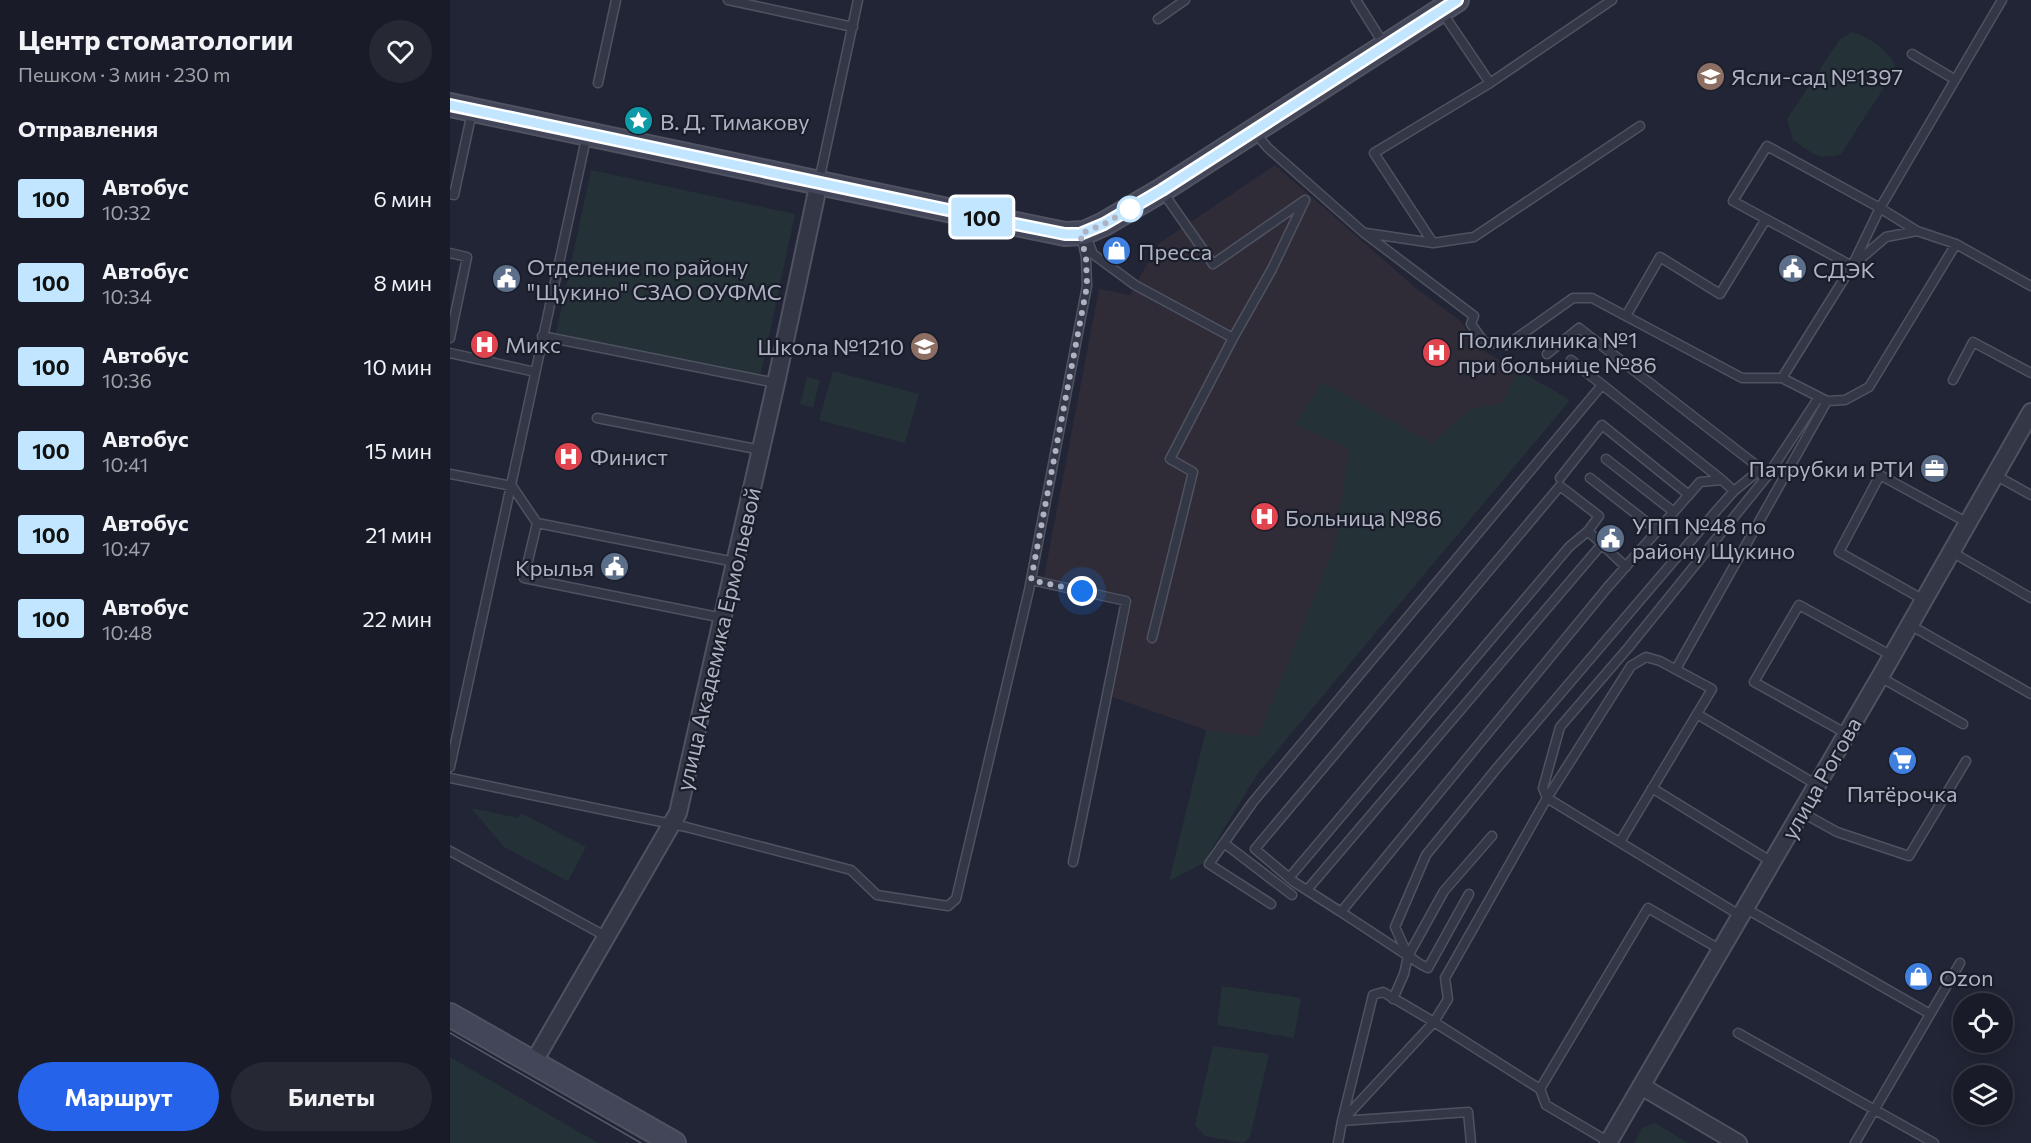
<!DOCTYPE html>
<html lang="ru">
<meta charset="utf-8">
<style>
:root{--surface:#191c28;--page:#262934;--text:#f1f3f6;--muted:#9fa1a8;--line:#373a45;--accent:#2563eb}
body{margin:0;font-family:Commissioner,sans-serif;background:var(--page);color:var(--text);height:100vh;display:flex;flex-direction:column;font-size:22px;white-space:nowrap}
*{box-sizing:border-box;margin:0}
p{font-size:20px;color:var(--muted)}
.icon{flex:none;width:33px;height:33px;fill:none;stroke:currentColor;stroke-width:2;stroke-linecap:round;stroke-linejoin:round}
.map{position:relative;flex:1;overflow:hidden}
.drawer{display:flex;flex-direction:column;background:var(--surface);width:450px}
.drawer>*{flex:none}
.badge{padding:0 12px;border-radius:4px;font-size:21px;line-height:39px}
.buttons{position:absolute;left:1503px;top:993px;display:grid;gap:12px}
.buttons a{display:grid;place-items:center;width:60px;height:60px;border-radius:50%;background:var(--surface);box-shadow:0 3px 15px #0003,0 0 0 2px var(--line);font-size:30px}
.you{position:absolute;width:30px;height:30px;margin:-15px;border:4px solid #fff;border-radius:50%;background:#1a73e8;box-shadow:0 0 0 9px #1a73e833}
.map>.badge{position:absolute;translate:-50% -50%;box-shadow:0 0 0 3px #fff}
h2{padding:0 18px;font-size:22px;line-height:54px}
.round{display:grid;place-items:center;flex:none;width:63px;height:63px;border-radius:32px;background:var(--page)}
.head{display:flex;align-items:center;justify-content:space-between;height:102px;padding:0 18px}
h1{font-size:28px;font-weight:700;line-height:45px}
.primary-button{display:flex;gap:12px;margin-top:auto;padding:12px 18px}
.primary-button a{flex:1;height:69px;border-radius:36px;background:var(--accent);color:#fff;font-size:24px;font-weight:700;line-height:69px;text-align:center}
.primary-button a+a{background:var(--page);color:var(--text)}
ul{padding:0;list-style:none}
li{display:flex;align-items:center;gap:18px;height:84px;padding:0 18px}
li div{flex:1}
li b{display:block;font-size:22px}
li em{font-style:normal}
li .badge{min-width:66px;font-weight:700;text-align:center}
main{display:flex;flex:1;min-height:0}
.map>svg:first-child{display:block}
.medical{fill:#302c37}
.green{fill:#243237}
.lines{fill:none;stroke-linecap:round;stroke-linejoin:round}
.lane-casing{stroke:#4f5260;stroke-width:11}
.street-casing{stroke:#4f5260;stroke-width:20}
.secondary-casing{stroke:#4f5260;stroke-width:26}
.lane{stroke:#343846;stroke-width:8}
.street{stroke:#343846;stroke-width:16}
.secondary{stroke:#434658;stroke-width:22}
.tram{stroke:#575b6c;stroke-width:1.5}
.line-casing{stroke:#fff;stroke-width:14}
.line{stroke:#c2e6ff;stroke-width:9}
.walk{stroke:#afb2c2;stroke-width:6;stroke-dasharray:0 10.8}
.stop-dot{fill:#fff;stroke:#c2e6ff;stroke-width:3}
.labels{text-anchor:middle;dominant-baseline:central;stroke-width:4.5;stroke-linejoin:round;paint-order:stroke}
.poi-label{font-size:22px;fill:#afb2c2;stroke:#1a1d2a;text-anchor:start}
.street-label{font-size:22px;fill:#afb2c2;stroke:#1a1d2a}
</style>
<main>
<section class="drawer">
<div class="head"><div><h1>Центр стоматологии</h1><p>Пешком · 3 мин · 230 m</p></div><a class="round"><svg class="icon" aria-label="heart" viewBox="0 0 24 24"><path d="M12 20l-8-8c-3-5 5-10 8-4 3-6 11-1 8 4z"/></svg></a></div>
<h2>Отправления</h2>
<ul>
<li><span class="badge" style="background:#c2e6ff;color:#111">100</span><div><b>Автобус</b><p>10:32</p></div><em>6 мин</em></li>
<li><span class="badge" style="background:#c2e6ff;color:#111">100</span><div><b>Автобус</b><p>10:34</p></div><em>8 мин</em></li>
<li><span class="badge" style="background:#c2e6ff;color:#111">100</span><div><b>Автобус</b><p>10:36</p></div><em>10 мин</em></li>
<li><span class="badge" style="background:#c2e6ff;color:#111">100</span><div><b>Автобус</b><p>10:41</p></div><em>15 мин</em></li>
<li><span class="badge" style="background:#c2e6ff;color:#111">100</span><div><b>Автобус</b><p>10:47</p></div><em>21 мин</em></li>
<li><span class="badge" style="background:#c2e6ff;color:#111">100</span><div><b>Автобус</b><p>10:48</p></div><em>22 мин</em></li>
</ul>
<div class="primary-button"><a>Маршрут</a><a>Билеты</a></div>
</section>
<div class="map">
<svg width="1581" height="1143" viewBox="0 0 1581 1143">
<rect width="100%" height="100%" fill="#212535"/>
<path class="medical" d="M 825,165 L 967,289 L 1011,321 L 1027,347 L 1120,400 L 808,773 L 756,730 L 662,697 L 683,597 L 594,577 L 649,289 L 680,295 L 708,244 Z"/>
<path class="green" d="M 1402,32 C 1419,37 1438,49 1445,66 L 1440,78 L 1391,154 C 1367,161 1363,153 1343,140 L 1337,119 L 1390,39 Z
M 141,170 L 345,214 L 310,377 L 106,333 Z
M 1068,370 L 1120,400 L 808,773 L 753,863 L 719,881 L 756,730 L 808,737 L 885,545 L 899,448 L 845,425 L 872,382 L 982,443 L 1019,410 L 1052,403 Z
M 383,371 L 469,394 L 455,443 L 369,420 Z
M 357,377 L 370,380 L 363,408 L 350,404 Z
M 21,808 L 68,818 L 71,813 L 136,847 L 118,881 L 54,847 Z
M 772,986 L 851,998 L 844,1038 L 767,1025 Z
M 763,1046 L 819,1054 L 800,1137 L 793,1143 L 755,1136 L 745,1125 Z
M 0,1057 L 148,1143 L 0,1143 Z
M 1205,1123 L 1238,1143 L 1184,1143 L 1192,1128 Z"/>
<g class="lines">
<defs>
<path id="lane" d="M 278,0 L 403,27
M 906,0 L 935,46
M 992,12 L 1040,83
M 708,19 L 735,0
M 1462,54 L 1504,79
M 148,83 L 166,0
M 805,133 L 818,148 L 913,232 L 1024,316 L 1021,324 L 1034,342 L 1057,345 L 1123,298 L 1142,298 L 1292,378 L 1332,378 L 1377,401 L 1395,400 L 1419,387 L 1506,244
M 369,181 L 408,0
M 712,191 L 763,264 L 855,200 L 822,269 L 783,338
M 0,194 L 4,195 L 22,112
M 1467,231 L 1436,237 L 1402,266 L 1283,201 L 1317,146 L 1430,208 L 1552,0
M 916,233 L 983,243 L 924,153 L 1040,83 L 1162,0
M 635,234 L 643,254 L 685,285 L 783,338 L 720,459 L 743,472 L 702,638
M 983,243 L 1024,237 L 1190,126
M 0,253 L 17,257 L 0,338
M 1176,316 L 1210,257 L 1270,294 L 1316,219
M 92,336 L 326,383
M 0,353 L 85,372
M 1097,354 L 1129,328 L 1315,472
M 1121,360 L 1272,480
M 1332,378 L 1402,266 L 1430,208 L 1467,231 L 1506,244 L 1581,286
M 1503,380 L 1523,342 L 1581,373
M 147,418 L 311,450
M 1156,459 L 1224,512
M 0,474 L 62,486 L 87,523 L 285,562
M 1545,475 L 1581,495
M 1110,478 L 1152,425 L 1239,495
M 1140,478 L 1208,531
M 87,523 L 74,578 L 273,618
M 1502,552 L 1581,598
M 581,580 L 676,601 L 623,862
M 1474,600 L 1389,552 L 1430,475 L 1518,523
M 1460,625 L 1581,694
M 1226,669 L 1377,401
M 1430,677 L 1513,724
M 1247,714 L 1367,785
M 1397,734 L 1304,682 L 1349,605 L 1442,656
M 0,767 L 137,134
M 0,778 L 236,827 L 401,870 L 427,895 L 498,906 L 506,899 L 579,590 L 637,286 L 636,257 L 631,235
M 1202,788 L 1322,862
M 1351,812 L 1387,832 L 1459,856 L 1516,761
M 1170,842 L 1262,689 L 1210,661 L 1196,657 L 1181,666 L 1097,798 L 1291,916
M 774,843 L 842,895
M 0,851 L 157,937
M 839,878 L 1119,547 L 1138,531
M 857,890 L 1152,544
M 1019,894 L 978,968 C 955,958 955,948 945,927 L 976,855 L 1047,768 L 1268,509 L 1284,491 L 1311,469
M 821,904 L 759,864 L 803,802 L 1152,385
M 1295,908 L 1480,1014
M 891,912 L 844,882 L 805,849 L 1110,486 L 1149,516 L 1138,531 L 1176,567
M 958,956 L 891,912 L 1157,588 L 1250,482 L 1272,480 L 1284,491
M 943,999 L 954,974 L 958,956 L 994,891 L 1042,836
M 1288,1033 L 1484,1143
M 1090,1089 L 1198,908 L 1271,950
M 888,1143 L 892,1121 L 984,1022 L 998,999 L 995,978 L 1097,798 L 1093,788 L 1110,727 L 1178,648 L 1318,475 L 1369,397
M 1021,1143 L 1018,1112 L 892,1121 L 923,995 L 933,992 L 984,1022 L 1090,1089 L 1096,1105 L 1159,1142
M 1405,1143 L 1510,963"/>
<path id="street" d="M 83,1063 L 228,813 L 326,383 L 369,182
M 1191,1086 L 1288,1143
M 1158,1143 L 1430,677 L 1581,412"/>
<path id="secondary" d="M 0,105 L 521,215 L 615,234 L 634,233 L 654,224 L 712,190 L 1007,0
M 0,1015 L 224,1143"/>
</defs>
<use href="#lane" class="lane-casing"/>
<use href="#street" class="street-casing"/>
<use href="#secondary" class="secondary-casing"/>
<use href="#lane" class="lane"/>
<use href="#street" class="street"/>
<use href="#secondary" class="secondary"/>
<path class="tram" d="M 0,1033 L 191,1143"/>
</g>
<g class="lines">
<defs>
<path id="line" d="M 0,105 L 560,223 L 615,234 L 630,234 L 654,224 L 712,190 L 1007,0"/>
</defs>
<use href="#line" class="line-casing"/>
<use href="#line" class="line"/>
<path class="walk" d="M 632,591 L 581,580 L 637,286 L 636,257 L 630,234 L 654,224 L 682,208 L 680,209"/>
</g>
<defs>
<symbol id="school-disc" viewBox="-11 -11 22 22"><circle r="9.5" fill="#8d6e63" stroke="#1a1d2a"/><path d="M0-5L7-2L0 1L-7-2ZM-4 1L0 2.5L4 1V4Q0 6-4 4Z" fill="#fff"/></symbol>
<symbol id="sight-disc" viewBox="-11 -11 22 22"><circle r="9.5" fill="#0f9aa8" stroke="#1a1d2a"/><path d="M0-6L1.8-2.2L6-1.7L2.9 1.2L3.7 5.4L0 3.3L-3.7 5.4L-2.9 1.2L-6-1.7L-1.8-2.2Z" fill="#fff"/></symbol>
<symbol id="shop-disc" viewBox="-11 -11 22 22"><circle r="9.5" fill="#3f7fe0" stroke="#1a1d2a"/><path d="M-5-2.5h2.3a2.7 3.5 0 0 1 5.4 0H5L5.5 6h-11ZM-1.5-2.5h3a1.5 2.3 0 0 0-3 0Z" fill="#fff"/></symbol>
<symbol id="civic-disc" viewBox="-11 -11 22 22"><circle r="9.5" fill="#5c6f8a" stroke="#1a1d2a"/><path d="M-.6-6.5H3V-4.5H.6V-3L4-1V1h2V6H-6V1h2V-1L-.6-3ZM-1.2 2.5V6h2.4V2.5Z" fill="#fff"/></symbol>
<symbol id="hospital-disc" viewBox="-11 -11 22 22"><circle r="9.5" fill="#e0444e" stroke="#1a1d2a"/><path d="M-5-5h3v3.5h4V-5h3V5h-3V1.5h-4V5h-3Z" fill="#fff"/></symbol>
<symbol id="office-disc" viewBox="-11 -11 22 22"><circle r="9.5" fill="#5c6f8a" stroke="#1a1d2a"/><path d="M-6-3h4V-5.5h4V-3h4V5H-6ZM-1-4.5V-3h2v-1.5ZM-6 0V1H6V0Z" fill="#fff"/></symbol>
<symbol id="supermarket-disc" viewBox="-11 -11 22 22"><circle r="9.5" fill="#3f7fe0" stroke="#1a1d2a"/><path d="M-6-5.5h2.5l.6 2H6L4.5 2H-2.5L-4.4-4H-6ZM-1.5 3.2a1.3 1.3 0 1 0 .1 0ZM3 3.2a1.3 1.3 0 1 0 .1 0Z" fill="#fff"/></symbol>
</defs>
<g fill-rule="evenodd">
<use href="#school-disc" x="1244" y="60" width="33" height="33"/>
<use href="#sight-disc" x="172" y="104" width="33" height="33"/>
<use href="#shop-disc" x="650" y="234" width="33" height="33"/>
<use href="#civic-disc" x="1326" y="252" width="33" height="33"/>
<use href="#civic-disc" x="40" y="262" width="33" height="33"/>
<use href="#hospital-disc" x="18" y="328" width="33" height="33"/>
<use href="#school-disc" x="458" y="330" width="33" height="33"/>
<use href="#hospital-disc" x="970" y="336" width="33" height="33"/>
<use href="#hospital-disc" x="102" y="440" width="33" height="33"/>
<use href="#office-disc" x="1468" y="452" width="33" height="33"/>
<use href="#hospital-disc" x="798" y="500" width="33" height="33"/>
<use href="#civic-disc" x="1144" y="522" width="33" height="33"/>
<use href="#civic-disc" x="148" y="550" width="33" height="33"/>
<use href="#supermarket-disc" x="1436" y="744" width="33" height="33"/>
<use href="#shop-disc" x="1452" y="960" width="33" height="33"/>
</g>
<circle class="stop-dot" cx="680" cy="209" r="12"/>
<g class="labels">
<g class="poi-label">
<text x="1281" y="76">Ясли-сад №1397</text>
<text x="210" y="121">В. Д. Тимакову</text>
<text x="688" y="251">Пресса</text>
<text x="77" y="266">Отделение по району<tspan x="77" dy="25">"Щукино" СЗАО ОУФМС</tspan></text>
<text x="1363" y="269">СДЭК</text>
<text x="1008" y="339">Поликлиника №1<tspan x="1008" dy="25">при больнице №86</tspan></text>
<text x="55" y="344">Микс</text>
<text x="454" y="346" text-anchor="end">Школа №1210</text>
<text x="140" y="456">Финист</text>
<text x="1464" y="468" text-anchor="end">Патрубки и РТИ</text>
<text x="835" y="517">Больница №86</text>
<text x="1182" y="525">УПП №48 по<tspan x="1182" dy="25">району Щукино</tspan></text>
<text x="144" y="567" text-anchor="end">Крылья</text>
<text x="1452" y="793" text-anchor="middle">Пятёрочка</text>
<text x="1489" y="977">Ozon</text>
</g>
<g class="street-label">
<text transform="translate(268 639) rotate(-77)">улица Академика Ермольевой</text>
<text transform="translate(1371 778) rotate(-60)">улица Рогова</text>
</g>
</g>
</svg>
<div class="buttons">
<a><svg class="icon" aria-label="locate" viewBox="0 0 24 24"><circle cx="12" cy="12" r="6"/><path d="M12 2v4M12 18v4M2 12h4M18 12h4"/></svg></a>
<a><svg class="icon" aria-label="layers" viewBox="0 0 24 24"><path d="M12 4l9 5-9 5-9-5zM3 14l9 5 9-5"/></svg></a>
</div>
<div class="you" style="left:632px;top:591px"></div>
<b class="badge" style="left:532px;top:217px;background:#c2e6ff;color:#111">100</b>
</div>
</main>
